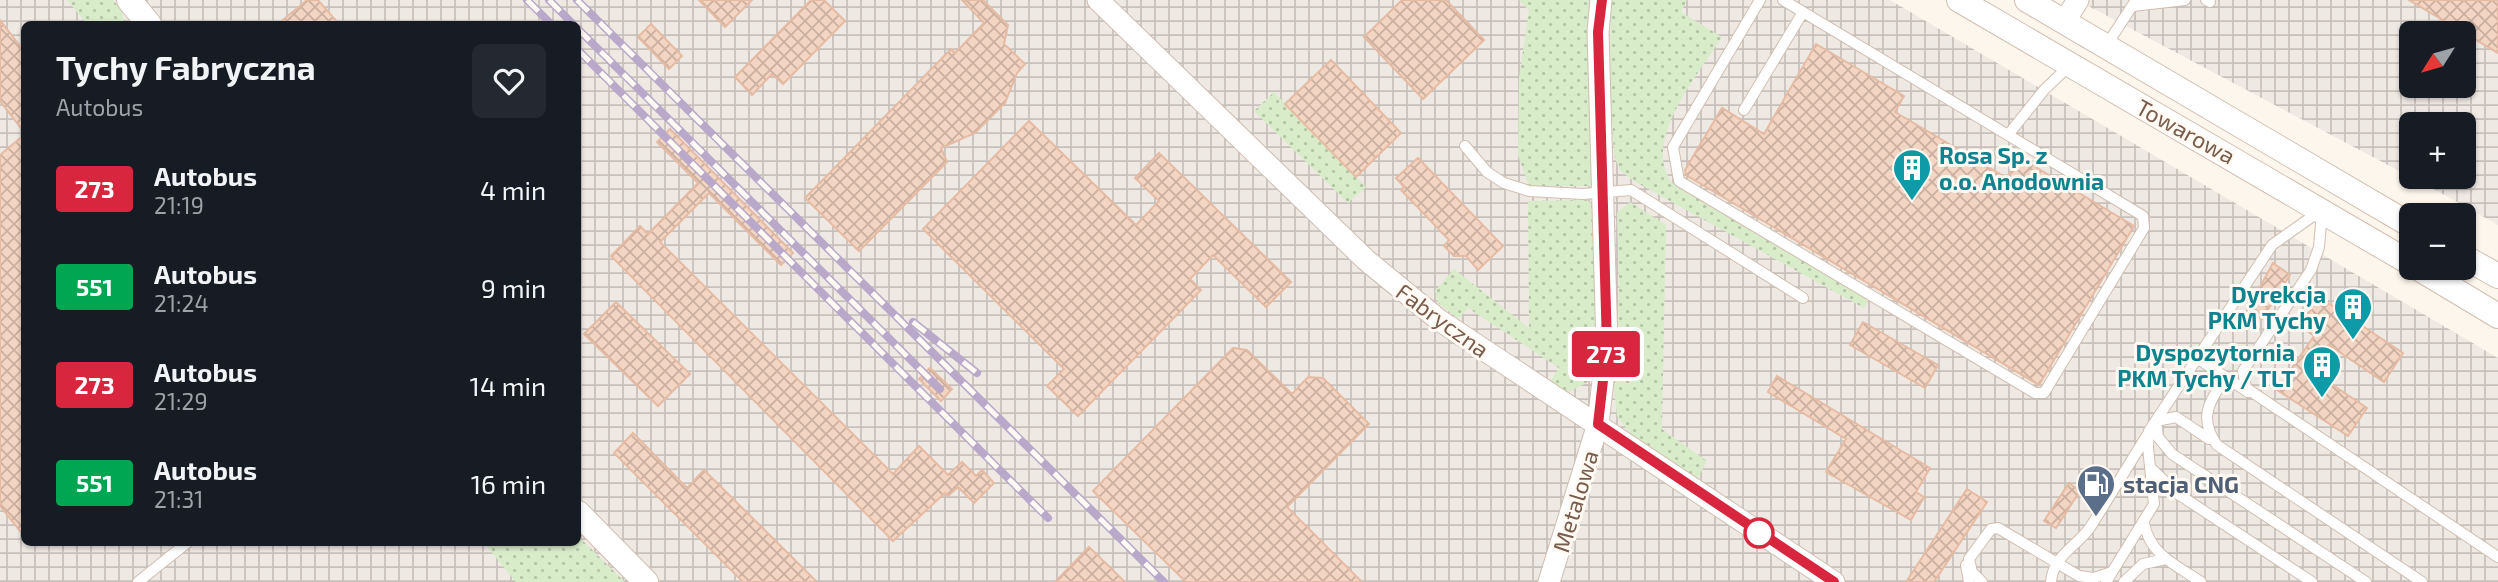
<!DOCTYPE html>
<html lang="pl">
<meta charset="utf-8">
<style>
:root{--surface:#171b24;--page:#242831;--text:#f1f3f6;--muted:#9ea1a6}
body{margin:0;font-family:"Exo 2",sans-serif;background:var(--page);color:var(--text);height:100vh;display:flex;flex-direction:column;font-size:26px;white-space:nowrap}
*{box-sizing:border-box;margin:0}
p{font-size:23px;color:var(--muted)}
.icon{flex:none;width:38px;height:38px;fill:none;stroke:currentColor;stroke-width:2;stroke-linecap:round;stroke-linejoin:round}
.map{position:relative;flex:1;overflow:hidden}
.details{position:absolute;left:21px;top:21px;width:560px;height:525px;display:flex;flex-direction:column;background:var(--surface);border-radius:10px;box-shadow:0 2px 5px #0004}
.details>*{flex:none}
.badge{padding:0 14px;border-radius:5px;font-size:24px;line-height:46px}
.needle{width:46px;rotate:233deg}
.fabs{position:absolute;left:2399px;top:21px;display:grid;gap:14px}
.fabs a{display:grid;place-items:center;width:77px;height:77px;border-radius:10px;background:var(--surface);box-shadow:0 2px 5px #0004;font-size:35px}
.map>.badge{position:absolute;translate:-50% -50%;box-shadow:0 0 0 4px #fff}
.round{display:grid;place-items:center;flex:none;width:74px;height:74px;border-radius:10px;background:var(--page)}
.overview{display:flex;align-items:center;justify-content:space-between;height:119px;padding:0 35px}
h1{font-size:33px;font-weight:700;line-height:52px}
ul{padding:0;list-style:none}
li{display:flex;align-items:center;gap:21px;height:98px;padding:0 35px}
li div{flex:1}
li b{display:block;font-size:26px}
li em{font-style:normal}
li .badge{min-width:77px;font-weight:700;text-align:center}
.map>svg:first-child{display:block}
.industrial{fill:url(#industrial-grid);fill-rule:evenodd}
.grass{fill:url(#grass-dots)}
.building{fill:url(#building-cross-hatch);stroke:#e6bba3;stroke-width:2}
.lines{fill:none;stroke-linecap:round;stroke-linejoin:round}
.service-casing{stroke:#d1beb0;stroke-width:12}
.minor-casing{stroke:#d1beb0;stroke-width:23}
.tertiary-casing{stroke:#d1beb0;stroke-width:26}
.service{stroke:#fff;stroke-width:10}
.minor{stroke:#fff;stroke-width:21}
.tertiary{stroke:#fff;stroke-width:24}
.rail-casing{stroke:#b9a8c9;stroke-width:8}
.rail{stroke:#fffaf3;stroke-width:5;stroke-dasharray:16;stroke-linecap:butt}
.line-casing{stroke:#fff;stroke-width:16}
.line{stroke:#d7263d;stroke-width:10}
.stop-dot{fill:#fff;stroke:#d7263d;stroke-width:3.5}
.labels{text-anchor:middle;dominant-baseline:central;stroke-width:6;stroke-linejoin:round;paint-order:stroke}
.street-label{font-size:23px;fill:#7a5c4d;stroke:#fffaf3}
.culture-label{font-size:23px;font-weight:bold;fill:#0d838f;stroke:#fffaf3;text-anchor:end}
.service-label{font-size:23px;font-weight:bold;fill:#4e5e75;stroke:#fffaf3;text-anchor:start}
</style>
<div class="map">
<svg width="2498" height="582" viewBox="0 0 2498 582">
<defs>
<pattern id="industrial-grid" width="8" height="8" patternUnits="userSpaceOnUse" patternTransform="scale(1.75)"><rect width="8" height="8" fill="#efe9e4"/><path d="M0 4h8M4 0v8" fill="none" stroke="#c7c0bb"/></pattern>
<pattern id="grass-dots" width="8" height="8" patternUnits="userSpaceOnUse" patternTransform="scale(1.75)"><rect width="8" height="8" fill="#d8ecc9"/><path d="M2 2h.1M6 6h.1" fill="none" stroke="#b4c2a5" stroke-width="1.8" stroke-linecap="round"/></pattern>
<pattern id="building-cross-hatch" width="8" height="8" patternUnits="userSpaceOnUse" patternTransform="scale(1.75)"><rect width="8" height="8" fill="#f3d5c3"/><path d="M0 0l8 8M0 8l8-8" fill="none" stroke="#cab0a1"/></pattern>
</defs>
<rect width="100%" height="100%" fill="#fdf6ec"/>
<path class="industrial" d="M 0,0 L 1890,0 L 2498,358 L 2498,582 L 0,582 ZM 24,24 L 578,24 L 578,542 L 24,542 Z
M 2077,0 L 2498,0 L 2498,225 L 2452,199 ZM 2412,33 L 2464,33 L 2464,86 L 2412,86 ZM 2412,124 L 2464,124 L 2464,177 L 2412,177 Z"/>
<path class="grass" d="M 67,0 L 113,0 L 122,11 L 124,24 L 87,24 Z
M 1519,0 L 1590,0 L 1588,46 L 1594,182 L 1591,186 L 1529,186 L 1518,155 L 1519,78 L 1529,11 Z
M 1612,0 L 1687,0 L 1681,12 L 1722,37 C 1699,74 1638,144 1674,185 L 1869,299 L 1864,308 L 1632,180 L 1620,170 L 1614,156 L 1609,56 Z
M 1274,92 L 1366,187 L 1348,203 L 1254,111 Z
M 1587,200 L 1597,209 L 1598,287 L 1594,369 L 1587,383 L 1568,392 L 1549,383 L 1559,368 L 1468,308 L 1459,319 L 1438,303 L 1435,291 L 1454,269 L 1529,328 L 1528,201 Z
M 1630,202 L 1666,225 L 1662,429 L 1707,461 L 1697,479 L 1635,440 L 1617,416 L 1613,380 L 1619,290 L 1617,213 Z
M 578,536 L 625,582 L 516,582 L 484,543 L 578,542 Z"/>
<path class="building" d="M 307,0 L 318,0 L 339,24 L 278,24 Z
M 699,0 L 752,0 L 725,27 Z
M 811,0 L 824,0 L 845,21 L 783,84 L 772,74 L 752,95 L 735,77 Z
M 962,0 L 983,0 L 1008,25 L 1004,44 L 1025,64 L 1017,73 L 1005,103 L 975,133 L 941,148 L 947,162 L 859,251 L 805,198 L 951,49 L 955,53 L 984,23 Z
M 1402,0 L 1446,0 L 1484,40 L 1423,99 L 1364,37 Z
M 2409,0 L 2498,0 L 2498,53 Z
M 0,20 L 24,51 L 24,132 L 0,101 Z
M 651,24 L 682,56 L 669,69 L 638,37 Z
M 1816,44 L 1904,96 L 1895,112 L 2007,178 L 2019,157 L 2134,226 L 2039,385 L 1686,175 L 1685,170 L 1722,108 L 1764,134 Z
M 1331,60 L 1401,133 L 1356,177 L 1285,104 Z
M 1029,121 L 1136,225 L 1159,201 L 1135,178 L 1159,153 L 1291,282 L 1266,307 L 1213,255 L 1190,279 L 1201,290 L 1078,416 L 1047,386 L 1064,369 L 923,229 Z
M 670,129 L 793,253 L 781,265 L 709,193 L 660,242 L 893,474 L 919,446 L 948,475 L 962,462 L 976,476 L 982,470 L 994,483 L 974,503 L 958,487 L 948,496 L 945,493 L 893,541 L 611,256 L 640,226 L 648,234 L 698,183 L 657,142 Z
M 24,135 L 24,536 L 0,506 L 0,155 Z
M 1418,158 L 1503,246 L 1478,270 L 1466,256 L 1454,256 L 1444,246 L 1449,240 L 1401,190 L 1404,187 L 1396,178 Z
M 2273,263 L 2290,275 L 2262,319 L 2248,309 Z
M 2319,297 L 2403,353 L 2384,382 L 2329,345 L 2312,371 L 2367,408 L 2348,436 L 2277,390 L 2314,336 L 2300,326 Z
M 616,302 L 690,374 L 658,406 L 584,334 Z
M 1863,322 L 1938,365 L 1925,388 L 1850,345 Z
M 1233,348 L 1247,350 L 1292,394 L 1308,377 L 1323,378 L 1369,424 L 1287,507 L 1362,582 L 1186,582 L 1093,491 Z
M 930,368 L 952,389 L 941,401 L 919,379 Z
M 1777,376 L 1930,468 L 1916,492 L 1924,497 L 1911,520 L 1826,472 L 1846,439 L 1768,392 Z
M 633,433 L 687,488 L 704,470 L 817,582 L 743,582 L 614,453 Z
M 2069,483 L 2080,491 L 2056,528 L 2044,521 Z
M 1967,489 L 1987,502 L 1934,582 L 1906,582 Z
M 1089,547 L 1125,582 L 1055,582 Z"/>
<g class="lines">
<defs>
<path id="service" d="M 1760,0 L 1673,147 L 1679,181 L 2035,393 L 2044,393 L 2144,228 L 2143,216 L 1783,0
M 2206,0 L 2210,2
M 2133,6 L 2185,0
M 2106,46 L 2136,0
M 1744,110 L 1803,12
M 2008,135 L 2044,90 L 2071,64
M 1465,146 L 1487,172 L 1504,183 L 1529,191 L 1583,194 L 1631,190 L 1803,298
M 2322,212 L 2319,247 L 2311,270 L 2243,371 L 2246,388 L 2498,557
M 2197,358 L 2248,392
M 2226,377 C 2209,402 2198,418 2217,445 L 2422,582
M 2156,421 L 2158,437 L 2172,454 L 2366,582
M 2156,421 L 2176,417 L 2209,439
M 2153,470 L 2178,494 L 2312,582
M 2144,523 C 2150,555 2176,565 2201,582
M 1966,565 L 1969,582
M 138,582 L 188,542
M 1982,582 L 1972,572 L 1969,559 L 1991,529 L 1998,528 L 2079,576 L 2094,578 L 2112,572
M 2051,582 C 2053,555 2078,546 2091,526 C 2110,496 2129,464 2148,434
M 2106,582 L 2154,504 L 2148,448 L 2149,431 L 2272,245 L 2320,211
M 2124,582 L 2143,564 L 2166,559"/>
<path id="minor" d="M 1098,0 L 1366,260 L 1439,320 L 1834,582
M 2064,22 L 2078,0
M 1549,582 L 1598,424 L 1607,346 L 1598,32 L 1601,0"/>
<path id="tertiary" d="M 129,0 L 149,24
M 1959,0 L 2412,264
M 2027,0 L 2412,226
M 2464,257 L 2498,276
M 2418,268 L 2498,316
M 578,513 L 646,582"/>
</defs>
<use href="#service" class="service-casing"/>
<use href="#minor" class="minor-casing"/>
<use href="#tertiary" class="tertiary-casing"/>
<use href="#service" class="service"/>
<use href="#minor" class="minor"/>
<use href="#tertiary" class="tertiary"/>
<defs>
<path id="rail" d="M 527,0 L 551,24
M 549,0 L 573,24
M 577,0 L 1164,582
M 578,29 L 940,389
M 578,50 L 1048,518
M 913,322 L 977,373"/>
</defs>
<use href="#rail" class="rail-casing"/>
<use href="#rail" class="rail"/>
</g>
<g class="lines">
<defs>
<path id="line" d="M 1602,0 L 1598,32 L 1607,346 L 1598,424 L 1834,582"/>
</defs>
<use href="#line" class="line-casing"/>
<use href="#line" class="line"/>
</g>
<defs>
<symbol id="building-pin" viewBox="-11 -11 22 30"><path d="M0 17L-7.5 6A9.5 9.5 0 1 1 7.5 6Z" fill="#0f9aa8" stroke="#fffaf3"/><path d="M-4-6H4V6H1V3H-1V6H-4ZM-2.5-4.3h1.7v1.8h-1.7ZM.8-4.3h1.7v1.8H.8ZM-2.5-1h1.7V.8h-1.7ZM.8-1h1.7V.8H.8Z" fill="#fff"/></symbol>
<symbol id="fuel-pin" viewBox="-11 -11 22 30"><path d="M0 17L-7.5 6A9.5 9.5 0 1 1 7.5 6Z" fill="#5c6f8a" stroke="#fffaf3"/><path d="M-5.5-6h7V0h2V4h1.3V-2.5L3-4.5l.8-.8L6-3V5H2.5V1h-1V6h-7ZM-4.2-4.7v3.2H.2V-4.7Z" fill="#fff"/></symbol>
</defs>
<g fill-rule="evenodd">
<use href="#building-pin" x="1890" y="146" width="44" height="60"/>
<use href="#building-pin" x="2331" y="285" width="44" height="60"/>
<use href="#building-pin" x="2300" y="343" width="44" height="60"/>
<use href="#fuel-pin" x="2074" y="462" width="44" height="60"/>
</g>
<circle class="stop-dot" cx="1759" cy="533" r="14"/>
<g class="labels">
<g class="street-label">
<text transform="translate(2186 131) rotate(29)">Towarowa</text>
<text transform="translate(1443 320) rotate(36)">Fabryczna</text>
<text transform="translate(1575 501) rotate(-73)">Metalowa</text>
</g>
<g class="culture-label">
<text x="1939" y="155" text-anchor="start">Rosa Sp. z<tspan x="1939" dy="26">o.o. Anodownia</tspan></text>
<text x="2326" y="294">Dyrekcja<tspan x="2326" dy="26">PKM Tychy</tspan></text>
<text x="2295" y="352">Dyspozytornia<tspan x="2295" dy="26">PKM Tychy / TLT</tspan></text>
</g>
<g class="service-label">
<text x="2123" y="484">stacja CNG</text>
</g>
</g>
</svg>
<div class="fabs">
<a><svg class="needle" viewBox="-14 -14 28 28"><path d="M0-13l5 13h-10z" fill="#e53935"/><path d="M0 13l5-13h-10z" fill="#9ea1a6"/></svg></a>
<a>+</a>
<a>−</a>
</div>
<b class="badge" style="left:1606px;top:354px;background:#d7263d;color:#fff">273</b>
<section class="details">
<div class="overview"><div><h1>Tychy Fabryczna</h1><p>Autobus</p></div><a class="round"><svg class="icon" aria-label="heart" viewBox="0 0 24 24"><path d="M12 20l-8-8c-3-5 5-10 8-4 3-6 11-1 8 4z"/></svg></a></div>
<ul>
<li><span class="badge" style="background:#d7263d;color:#fff">273</span><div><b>Autobus</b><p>21:19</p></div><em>4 min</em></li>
<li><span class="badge" style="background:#00a651;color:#fff">551</span><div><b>Autobus</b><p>21:24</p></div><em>9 min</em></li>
<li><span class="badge" style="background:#d7263d;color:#fff">273</span><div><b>Autobus</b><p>21:29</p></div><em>14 min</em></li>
<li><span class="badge" style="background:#00a651;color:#fff">551</span><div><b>Autobus</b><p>21:31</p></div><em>16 min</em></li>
</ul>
</section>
</div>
